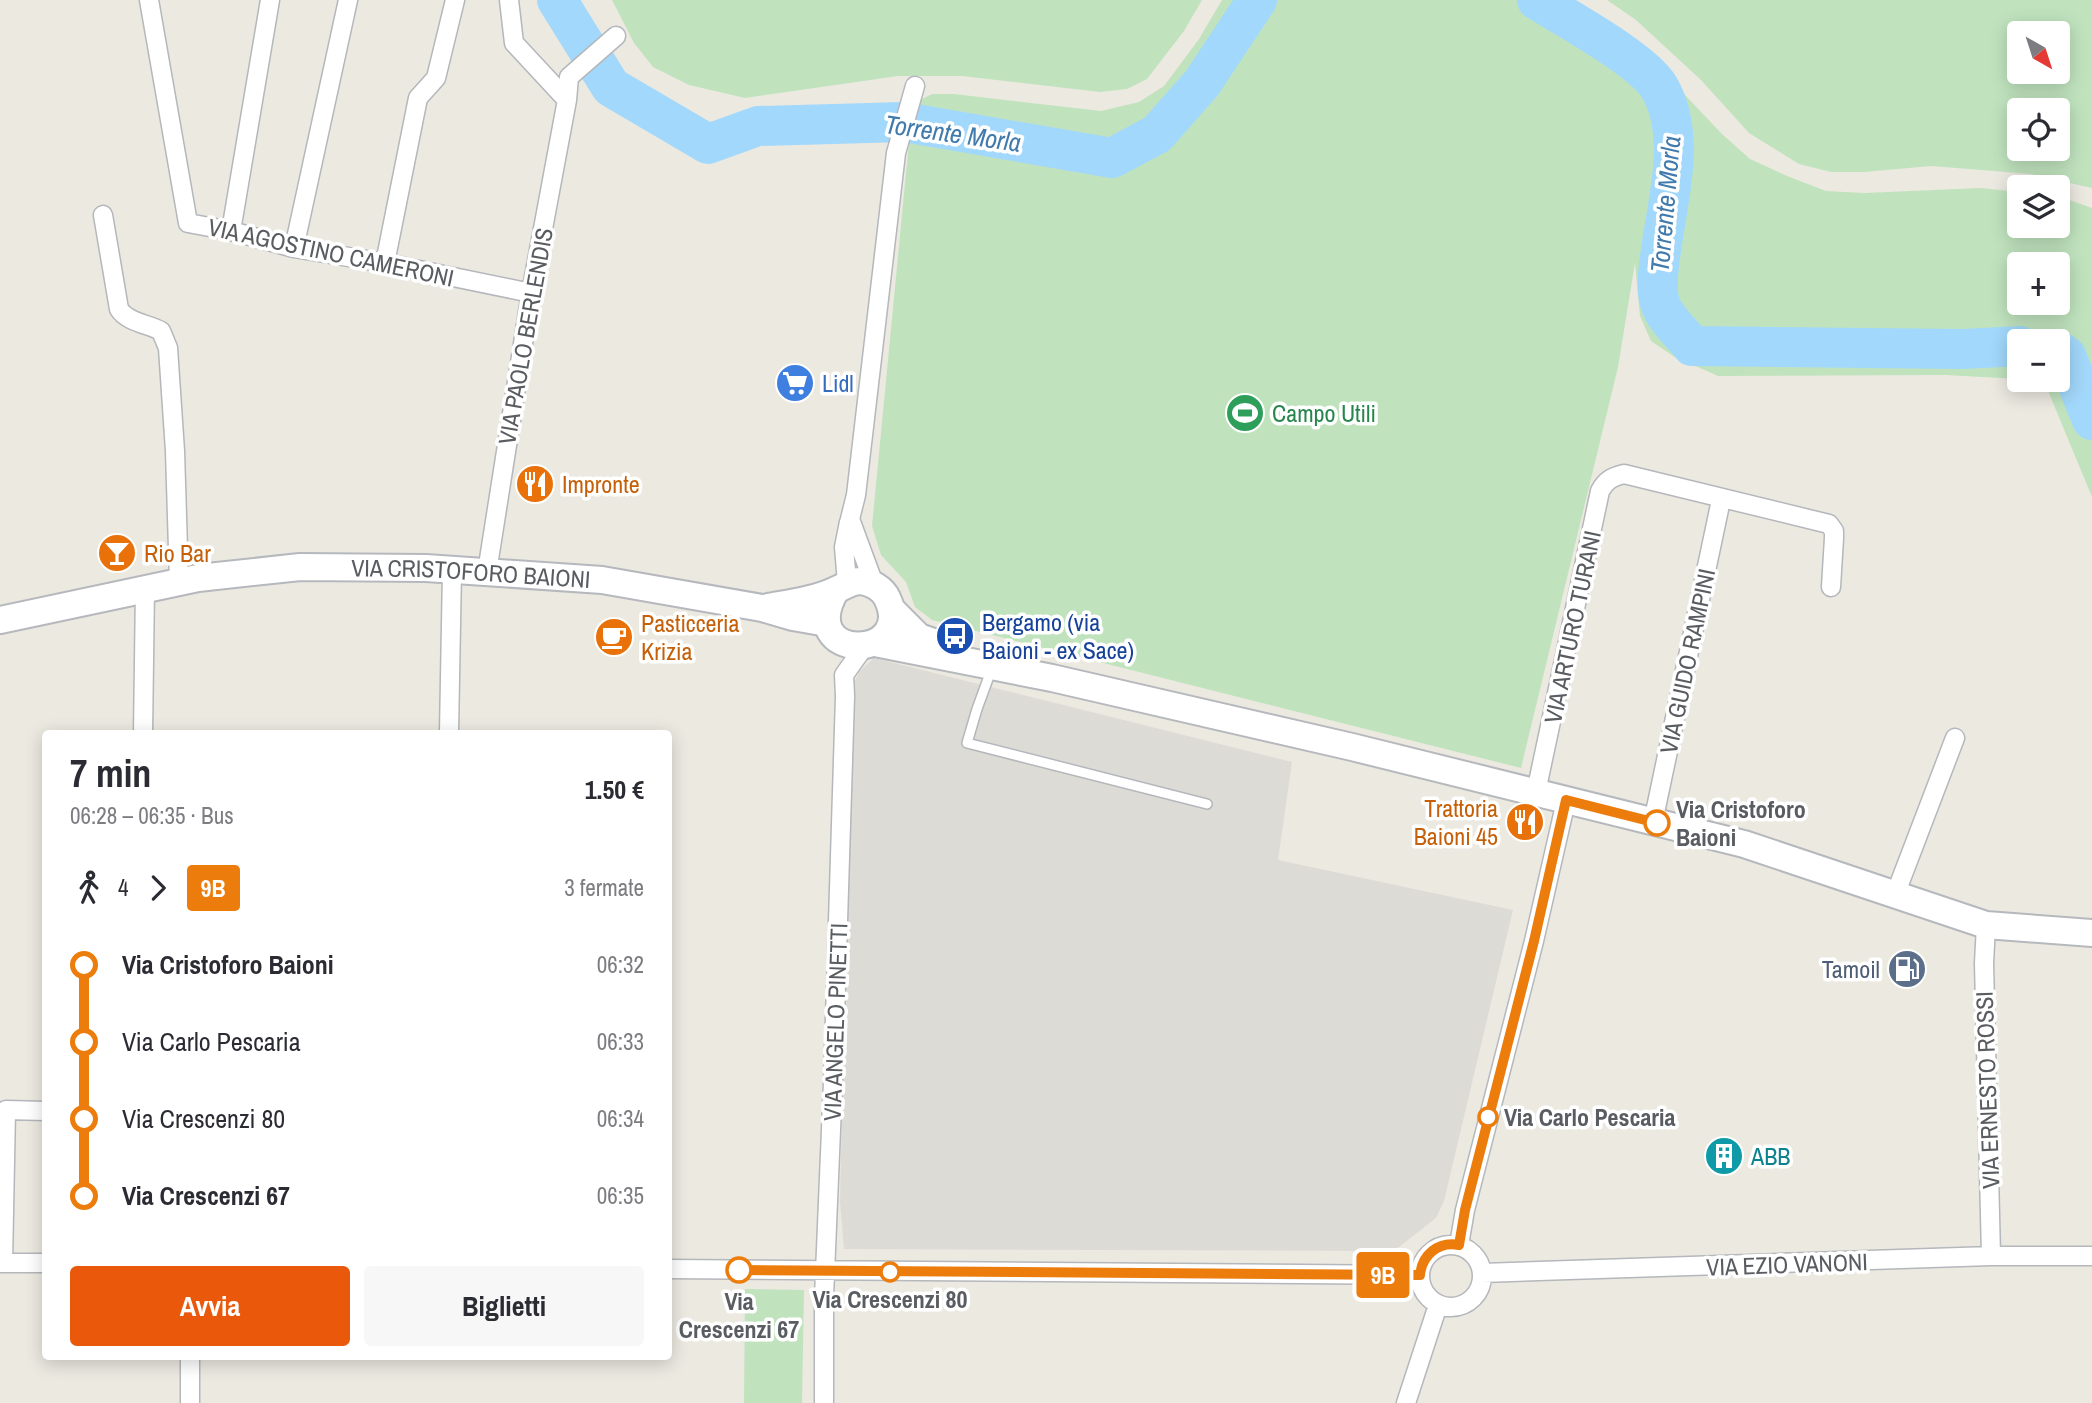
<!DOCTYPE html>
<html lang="it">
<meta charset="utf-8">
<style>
:root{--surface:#fff;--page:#f7f7f7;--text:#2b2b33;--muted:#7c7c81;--accent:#ea580c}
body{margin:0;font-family:"Archivo Narrow",sans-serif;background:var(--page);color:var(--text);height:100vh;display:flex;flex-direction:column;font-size:26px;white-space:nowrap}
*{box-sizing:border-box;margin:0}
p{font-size:23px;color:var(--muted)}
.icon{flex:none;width:38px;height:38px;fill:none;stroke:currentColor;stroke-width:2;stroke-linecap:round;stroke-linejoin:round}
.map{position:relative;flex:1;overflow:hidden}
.details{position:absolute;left:42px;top:730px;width:630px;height:630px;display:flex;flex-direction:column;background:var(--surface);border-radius:7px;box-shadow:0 4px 18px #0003}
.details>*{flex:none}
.badge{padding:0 14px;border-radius:5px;font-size:24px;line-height:46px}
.needle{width:46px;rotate:141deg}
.controls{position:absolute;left:2007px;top:21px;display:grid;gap:14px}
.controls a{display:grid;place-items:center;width:63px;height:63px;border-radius:7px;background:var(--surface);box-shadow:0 4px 18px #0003;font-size:35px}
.map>.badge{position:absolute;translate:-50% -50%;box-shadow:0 0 0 4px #fff}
.legs{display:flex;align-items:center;gap:10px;height:77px;padding:0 28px;font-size:23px}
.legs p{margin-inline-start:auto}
.overview{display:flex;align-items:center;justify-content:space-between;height:119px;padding:0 28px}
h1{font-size:38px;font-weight:700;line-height:52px}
.primary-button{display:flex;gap:14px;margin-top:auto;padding:14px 28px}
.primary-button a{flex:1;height:80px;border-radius:7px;background:var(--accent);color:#fff;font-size:28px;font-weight:700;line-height:80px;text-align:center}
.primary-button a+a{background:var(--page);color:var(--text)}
ul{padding:0 28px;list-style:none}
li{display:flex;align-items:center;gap:24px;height:77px;font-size:26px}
li i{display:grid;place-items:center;width:10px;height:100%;margin:0 9px;background:currentColor}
li i::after{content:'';width:18px;height:18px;margin:-9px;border:5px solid;border-radius:50%;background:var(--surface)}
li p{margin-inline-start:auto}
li:first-child i{background:linear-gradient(#0000 50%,currentColor 0)}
li:last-child i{background:linear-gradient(currentColor 50%,#0000 0)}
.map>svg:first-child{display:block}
.industrial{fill:#dddbd5}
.green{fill:#c0e3be;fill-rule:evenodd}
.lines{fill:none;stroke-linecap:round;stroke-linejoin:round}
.river{stroke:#a2d8fb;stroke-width:40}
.lane-casing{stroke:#b4b7bb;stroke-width:12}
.street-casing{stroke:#b4b7bb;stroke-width:21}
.secondary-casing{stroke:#b5b8bd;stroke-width:30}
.lane{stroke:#fff;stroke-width:9}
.street{stroke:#fff;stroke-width:18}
.secondary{stroke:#fff;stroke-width:26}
.line-1-casing{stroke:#fff;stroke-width:16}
.line-1{stroke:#ec7c0c;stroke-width:10}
.stop-1-dot{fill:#fff;stroke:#ec7c0c;stroke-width:3.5}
.labels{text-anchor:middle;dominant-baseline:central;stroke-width:7;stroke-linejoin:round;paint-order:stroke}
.street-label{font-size:24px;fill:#595d61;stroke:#fff}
.shop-label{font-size:24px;fill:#366cbe;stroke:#fff;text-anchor:start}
.leisure-label{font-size:24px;fill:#27864d;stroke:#fff;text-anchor:start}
.food-label{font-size:24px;fill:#c56008;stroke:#fff;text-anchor:start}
.transit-label{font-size:24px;fill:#164399;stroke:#fff;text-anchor:start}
.stop-label{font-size:24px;font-weight:bold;fill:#595d61;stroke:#fff;text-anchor:start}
.service-label{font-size:24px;fill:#4e5e75;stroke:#fff;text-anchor:end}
.culture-label{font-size:24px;fill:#0d838f;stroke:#fff;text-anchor:start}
.water-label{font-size:26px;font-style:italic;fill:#417aac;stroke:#fff}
</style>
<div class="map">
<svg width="2092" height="1403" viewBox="0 0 2092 1403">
<rect width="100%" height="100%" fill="#ece9e1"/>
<path class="industrial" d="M 874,658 L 1292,762 L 1278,860 L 1513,910 L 1444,1201 L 1436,1218 L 1399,1247 L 1387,1251 L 844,1249 L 840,1201 L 841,1157 L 853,684 L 860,671 Z"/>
<path class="green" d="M 612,0 L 1202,0 L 1184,31 L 1147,79 L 1127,89 L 1100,92 L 962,76 L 898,76 L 745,98 L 689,85 L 653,67 L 634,43 Z
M 1222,0 L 1565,0 L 1619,37 L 1685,95 L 1722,134 L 1750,159 L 1787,176 L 1826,191 L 1864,193 L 1981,188 L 2019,192 L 2020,226 L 2058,226 L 2058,196 L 2092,208 L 2092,497 L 2044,381 L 2033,380 L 2058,380 L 2058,341 L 2020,341 L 2019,379 L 1945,375 L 1718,376 L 1673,356 L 1651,341 L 1640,316 L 1635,263 L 1618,367 L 1521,768 L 932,620 L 915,607 L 906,582 L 881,555 L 872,526 L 909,142 L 918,101 L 932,94 L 954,94 L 1101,111 L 1139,102 L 1164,86 L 1199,39 ZM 2020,264 L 2058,264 L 2058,303 L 2020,303 Z
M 1607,0 L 2092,0 L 2092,188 L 2031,174 L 1931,166 L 1864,172 L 1831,172 L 1799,164 L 1749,133 L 1701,80 L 1636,20 ZM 2020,33 L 2058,33 L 2058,72 L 2020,72 ZM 2020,110 L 2058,110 L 2058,149 L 2020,149 Z
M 745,1289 L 804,1290 L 802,1403 L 744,1403 Z"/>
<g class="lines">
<path class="river" d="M 557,0 L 611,87 L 708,144 L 758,126 L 904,122 L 1112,158 L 1157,134 L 1202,83 L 1257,0
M 1537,0 C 1566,18 1643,60 1659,87 C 1687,135 1668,198 1661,250 C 1659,266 1655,287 1660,303 C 1665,319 1682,333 1692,346 L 1963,349 L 2020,346
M 2058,350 L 2066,356 L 2092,420"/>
<defs>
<path id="lane" d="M 992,668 L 977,709 L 967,743 L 1207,804"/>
<path id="street" d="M 149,0 L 188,223 L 231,231 L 294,248 L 385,263 L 531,293
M 567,100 L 569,77 L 616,36
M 103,215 L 119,309 C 127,322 148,324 161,331 L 168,348 L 175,451 L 179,582
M 231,231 L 270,0
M 294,248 L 348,0
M 385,263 L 418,98 L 436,78 L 455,0
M 487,572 L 531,293 L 567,100 L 514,43 L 509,0
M 847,583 L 844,547 L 849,522
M 874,584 L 850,519 L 856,495 L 896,153 L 915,86
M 143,733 L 145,588
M 449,733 L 452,570
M 1536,792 L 1600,491 C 1606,480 1612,477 1624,474 L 1829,524 L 1834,531 L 1834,538 L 1831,587
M 1653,822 L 1721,500
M 1895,895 L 1955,738
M 1986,925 L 1984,963 L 1991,1256
M1420 1276a31 31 0 1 1 62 0a31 31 0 1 1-62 0Z
M 1459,1245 L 1465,1210 L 1534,941 L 1566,801
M 0,1263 L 46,1263
M 3,1263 L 6,1110 L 46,1111
M 668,1269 L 1420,1275
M 1482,1273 L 1991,1256 L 2092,1256
M 190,1403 L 190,1356
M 824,1403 L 824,1297 L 833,1082 L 845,696 L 844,675 L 864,647
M 1406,1403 L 1438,1305"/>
<g id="secondary">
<path d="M 768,607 C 790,603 815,600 836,590 C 845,586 851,581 861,581 C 871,582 883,589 887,598 C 918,661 793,664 836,590"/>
<path d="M 892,610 L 919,637 L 947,647"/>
<path id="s1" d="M 0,620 L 198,578 L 300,567 L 426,568 L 602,580 L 762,608 L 793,617 L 827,623"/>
<path d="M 875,643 L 1052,678 L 1352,747 L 1744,844 L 1986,925 L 2092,933"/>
</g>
</defs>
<use href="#lane" class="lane-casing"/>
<use href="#street" class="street-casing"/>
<use href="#secondary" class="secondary-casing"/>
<use href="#lane" class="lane"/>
<use href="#street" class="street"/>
<use href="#secondary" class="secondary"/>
</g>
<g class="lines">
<defs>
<path id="line-1" d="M 739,1270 L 1420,1275 C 1422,1255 1438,1241 1459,1245 L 1465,1210 L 1534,941 L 1566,800 L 1657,823"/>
</defs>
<use href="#line-1" class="line-1-casing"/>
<use href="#line-1" class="line-1"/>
</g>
<defs>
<symbol id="supermarket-disc" viewBox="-11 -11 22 22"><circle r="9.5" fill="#3f7fe0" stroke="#fff"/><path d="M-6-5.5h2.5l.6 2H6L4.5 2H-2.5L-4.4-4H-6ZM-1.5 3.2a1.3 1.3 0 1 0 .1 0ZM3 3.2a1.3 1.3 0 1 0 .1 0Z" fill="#fff"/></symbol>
<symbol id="stadium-disc" viewBox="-11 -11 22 22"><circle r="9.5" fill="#2e9e5b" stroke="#fff"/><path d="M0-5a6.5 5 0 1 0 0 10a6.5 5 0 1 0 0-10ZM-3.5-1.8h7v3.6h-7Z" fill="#fff"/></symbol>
<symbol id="restaurant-disc" viewBox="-11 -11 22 22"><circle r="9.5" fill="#e8710a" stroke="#fff"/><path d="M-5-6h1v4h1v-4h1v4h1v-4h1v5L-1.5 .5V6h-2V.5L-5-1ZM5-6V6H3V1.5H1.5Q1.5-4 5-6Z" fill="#fff"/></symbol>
<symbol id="bar-disc" viewBox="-11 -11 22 22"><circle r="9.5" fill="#e8710a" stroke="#fff"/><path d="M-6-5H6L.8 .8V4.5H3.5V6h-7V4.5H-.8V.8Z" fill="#fff"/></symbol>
<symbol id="bus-disc" viewBox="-11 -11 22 22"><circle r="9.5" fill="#1a4fb4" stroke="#fff"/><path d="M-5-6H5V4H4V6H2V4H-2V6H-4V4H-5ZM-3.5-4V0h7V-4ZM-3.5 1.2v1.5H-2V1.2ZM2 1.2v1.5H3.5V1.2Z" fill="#fff"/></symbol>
<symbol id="cafe-disc" viewBox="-11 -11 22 22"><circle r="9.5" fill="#e8710a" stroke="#fff"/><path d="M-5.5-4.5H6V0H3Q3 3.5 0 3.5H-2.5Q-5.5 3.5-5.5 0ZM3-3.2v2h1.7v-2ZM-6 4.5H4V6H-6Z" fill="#fff"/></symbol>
<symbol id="fuel-disc" viewBox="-11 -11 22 22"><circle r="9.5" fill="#5c6f8a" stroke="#fff"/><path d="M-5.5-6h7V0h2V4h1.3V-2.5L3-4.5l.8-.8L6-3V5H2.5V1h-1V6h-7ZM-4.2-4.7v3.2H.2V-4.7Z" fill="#fff"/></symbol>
<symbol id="building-disc" viewBox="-11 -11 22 22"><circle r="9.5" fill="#0f9aa8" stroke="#fff"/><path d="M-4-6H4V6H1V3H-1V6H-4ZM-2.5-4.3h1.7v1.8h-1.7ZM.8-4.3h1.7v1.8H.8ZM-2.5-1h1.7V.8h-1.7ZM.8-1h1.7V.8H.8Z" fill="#fff"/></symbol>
</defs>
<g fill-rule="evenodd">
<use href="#supermarket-disc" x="773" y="361" width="44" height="44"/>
<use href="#stadium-disc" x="1223" y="391" width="44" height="44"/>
<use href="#restaurant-disc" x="513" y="462" width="44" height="44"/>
<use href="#bar-disc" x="95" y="531" width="44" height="44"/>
<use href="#bus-disc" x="933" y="614" width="44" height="44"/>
<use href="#cafe-disc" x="592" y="615" width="44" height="44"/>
<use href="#restaurant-disc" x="1503" y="800" width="44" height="44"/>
<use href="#fuel-disc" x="1885" y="947" width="44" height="44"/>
<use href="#building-disc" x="1702" y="1134" width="44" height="44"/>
</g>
<g class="stop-1-dot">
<circle cx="1657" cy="823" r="12"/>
<circle cx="1488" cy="1117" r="9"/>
<circle cx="739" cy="1270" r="12"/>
<circle cx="890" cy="1272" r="9"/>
</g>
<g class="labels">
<g class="street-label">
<text transform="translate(331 252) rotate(12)">VIA AGOSTINO CAMERONI</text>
<text transform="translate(525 336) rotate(-80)">VIA PAOLO BERLENDIS</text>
<text stroke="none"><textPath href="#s1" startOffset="476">VIA CRISTOFORO BAIONI</textPath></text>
<text transform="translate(1572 627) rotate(-78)">VIA ARTURO TURANI</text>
<text transform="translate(1687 661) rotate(-78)">VIA GUIDO RAMPINI</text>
<text transform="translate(835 1022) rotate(-88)">VIA ANGELO PINETTI</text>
<text transform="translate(1987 1090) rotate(-92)">VIA ERNESTO ROSSI</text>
<text transform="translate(1787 1264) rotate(-2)">VIA EZIO VANONI</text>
</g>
<g class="shop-label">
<text x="822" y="383">Lidl</text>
</g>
<g class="leisure-label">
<text x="1272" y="413">Campo Utili</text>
</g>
<g class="food-label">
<text x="562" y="484">Impronte</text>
<text x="144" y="553">Rio Bar</text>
<text x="641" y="623">Pasticceria<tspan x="641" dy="28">Krizia</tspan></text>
<text x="1498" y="808" text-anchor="end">Trattoria<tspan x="1498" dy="28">Baioni 45</tspan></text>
</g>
<g class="transit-label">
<text x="982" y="622">Bergamo (via<tspan x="982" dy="28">Baioni - ex Sace)</tspan></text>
</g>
<g class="stop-label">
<text x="1676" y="809">Via Cristoforo<tspan x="1676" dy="28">Baioni</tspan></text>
<text x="1504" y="1117">Via Carlo Pescaria</text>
<text x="890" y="1299" text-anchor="middle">Via Crescenzi 80</text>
<text x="739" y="1301" text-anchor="middle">Via<tspan x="739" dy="28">Crescenzi 67</tspan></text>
</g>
<g class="service-label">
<text x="1880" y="969">Tamoil</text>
</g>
<g class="culture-label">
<text x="1751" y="1156">ABB</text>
</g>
<g class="water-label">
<text transform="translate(953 133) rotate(8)">Torrente Morla</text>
<text transform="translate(1665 204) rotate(-85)">Torrente Morla</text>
</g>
</g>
</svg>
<div class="controls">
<a><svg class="needle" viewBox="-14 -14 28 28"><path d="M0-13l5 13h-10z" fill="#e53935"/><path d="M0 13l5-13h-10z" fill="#7c7c81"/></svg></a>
<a><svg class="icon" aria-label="locate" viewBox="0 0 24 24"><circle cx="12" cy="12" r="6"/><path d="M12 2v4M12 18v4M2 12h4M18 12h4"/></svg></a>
<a><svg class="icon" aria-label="layers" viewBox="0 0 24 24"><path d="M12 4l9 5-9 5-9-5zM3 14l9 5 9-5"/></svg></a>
<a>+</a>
<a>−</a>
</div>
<b class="badge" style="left:1383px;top:1275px;background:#ec7c0c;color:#fff">9B</b>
<section class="details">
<div class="overview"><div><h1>7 min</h1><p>06:28 – 06:35 · Bus</p></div><b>1.50 €</b></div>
<div class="legs"><svg class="icon" aria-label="walk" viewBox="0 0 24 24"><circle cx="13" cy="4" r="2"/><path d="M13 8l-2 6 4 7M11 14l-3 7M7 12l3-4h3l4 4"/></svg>4<svg class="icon" aria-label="forward" viewBox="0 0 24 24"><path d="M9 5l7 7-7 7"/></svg><b class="badge" style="background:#ec7c0c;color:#fff">9B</b><p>3 fermate</p></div>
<ul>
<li><i style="color:#ec7c0c"></i><b>Via Cristoforo Baioni</b><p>06:32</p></li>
<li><i style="color:#ec7c0c"></i><span>Via Carlo Pescaria</span><p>06:33</p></li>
<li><i style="color:#ec7c0c"></i><span>Via Crescenzi 80</span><p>06:34</p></li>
<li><i style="color:#ec7c0c"></i><b>Via Crescenzi 67</b><p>06:35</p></li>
</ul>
<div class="primary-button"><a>Avvia</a><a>Biglietti</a></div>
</section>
</div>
